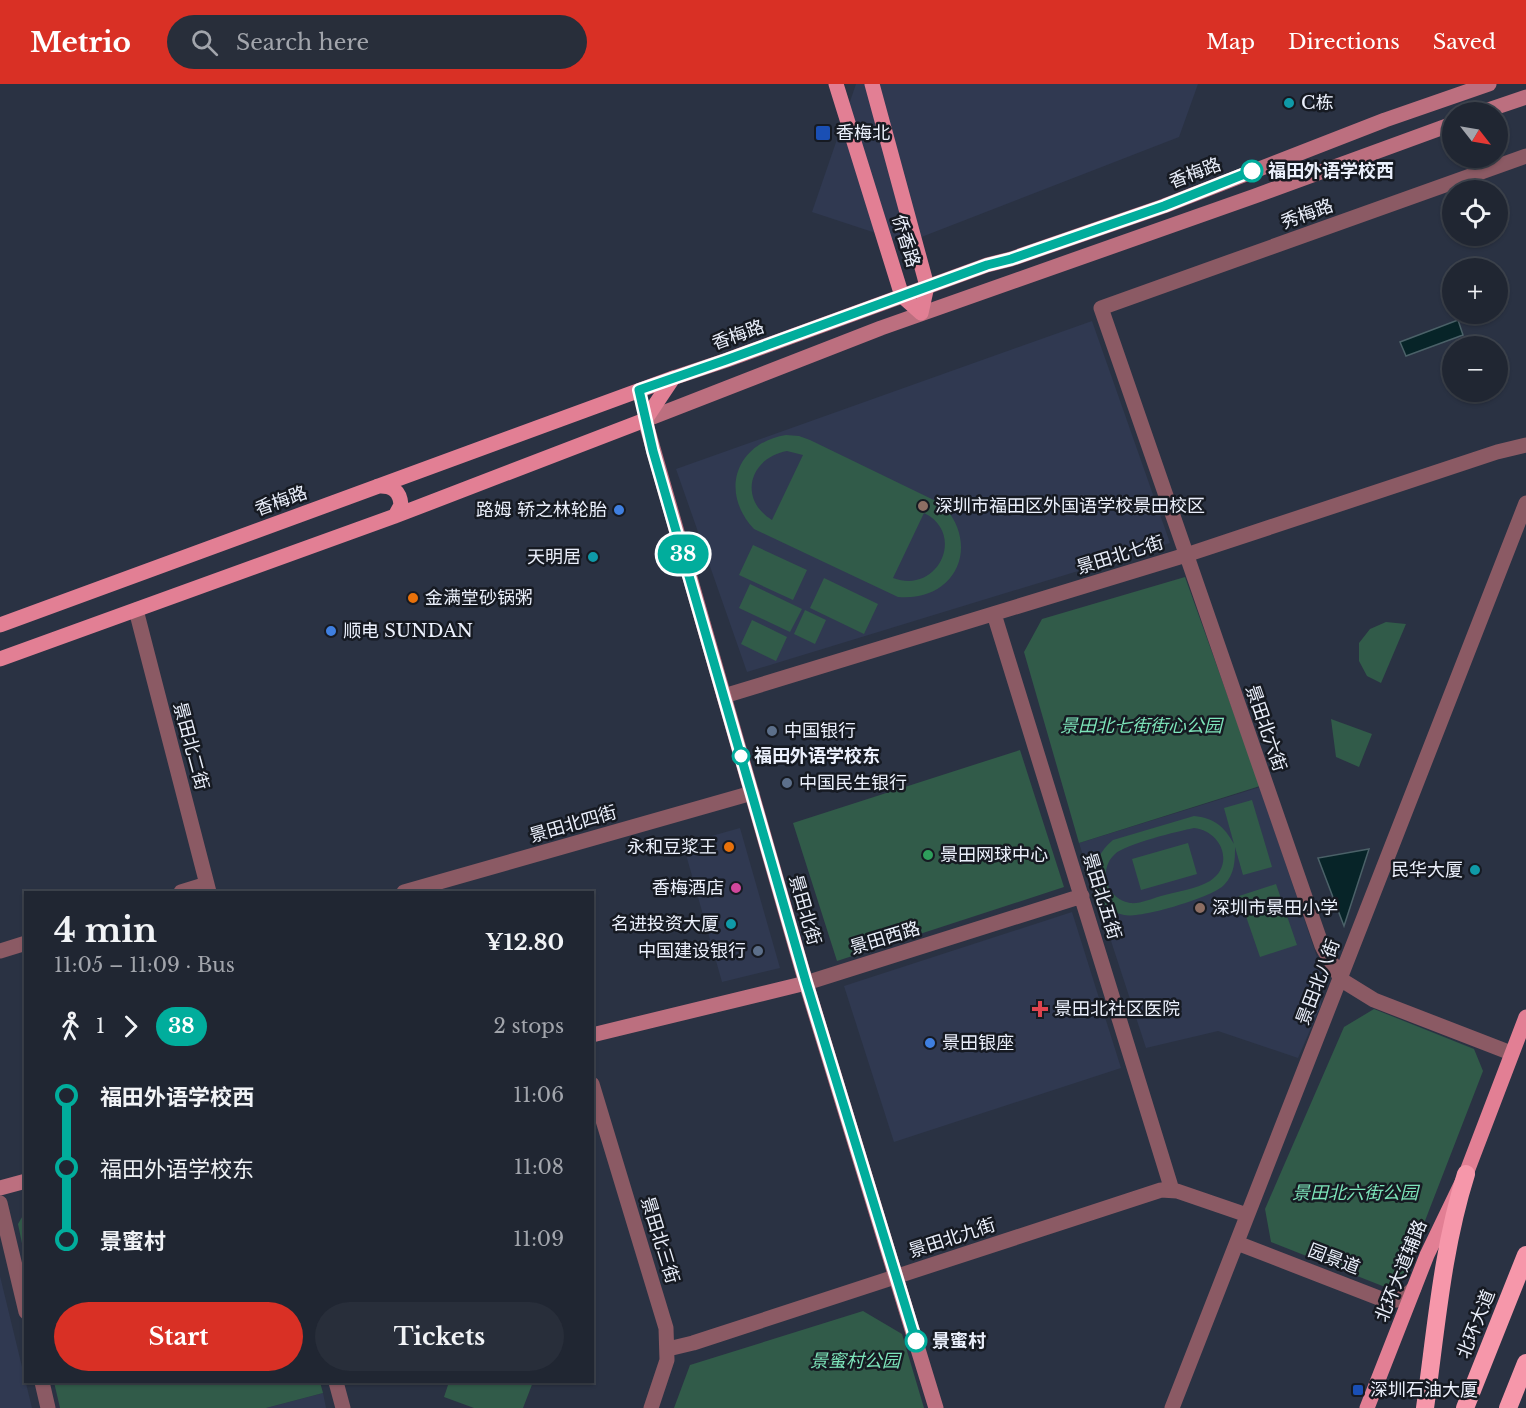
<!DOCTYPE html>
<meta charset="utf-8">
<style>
:root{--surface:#202632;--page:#282e3a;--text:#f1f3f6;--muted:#a2a5ac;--line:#3d434d;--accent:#d93025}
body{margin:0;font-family:"Libre Baskerville","Noto Sans SC",serif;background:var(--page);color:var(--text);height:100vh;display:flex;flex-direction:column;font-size:22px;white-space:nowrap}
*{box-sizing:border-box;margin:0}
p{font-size:20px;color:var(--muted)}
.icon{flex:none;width:33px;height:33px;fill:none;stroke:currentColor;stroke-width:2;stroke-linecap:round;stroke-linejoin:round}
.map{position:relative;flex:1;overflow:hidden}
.details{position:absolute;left:24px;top:807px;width:570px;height:492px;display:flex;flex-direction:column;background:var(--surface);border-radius:0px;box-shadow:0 2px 4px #0004,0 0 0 2px var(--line)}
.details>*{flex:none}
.badge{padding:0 12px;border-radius:20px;font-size:21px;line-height:39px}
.needle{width:39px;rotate:121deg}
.tools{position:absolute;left:1442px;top:18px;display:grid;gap:12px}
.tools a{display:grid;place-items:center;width:66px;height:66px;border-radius:50%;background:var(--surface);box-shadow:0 2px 4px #0004,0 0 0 2px var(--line);font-size:30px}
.map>.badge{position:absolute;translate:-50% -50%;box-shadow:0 0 0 3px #fff}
.legs{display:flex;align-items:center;gap:9px;height:66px;padding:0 30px;font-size:20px}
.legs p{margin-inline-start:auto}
.headline{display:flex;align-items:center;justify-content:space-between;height:102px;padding:0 30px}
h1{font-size:33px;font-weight:700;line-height:45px}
.button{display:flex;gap:12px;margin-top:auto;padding:12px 30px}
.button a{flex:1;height:69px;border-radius:36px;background:var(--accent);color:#fff;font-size:24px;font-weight:700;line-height:69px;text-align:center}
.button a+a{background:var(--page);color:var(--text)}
ul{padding:0 30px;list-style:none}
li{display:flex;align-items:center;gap:21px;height:72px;font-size:22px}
li i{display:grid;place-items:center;width:9px;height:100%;margin:0 8px;background:currentColor}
li i::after{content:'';width:15px;height:15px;margin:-8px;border:4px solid;border-radius:50%;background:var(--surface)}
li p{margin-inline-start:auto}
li:first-child i{background:linear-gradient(#0000 50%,currentColor 0)}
li:last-child i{background:linear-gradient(currentColor 50%,#0000 0)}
header{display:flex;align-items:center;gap:36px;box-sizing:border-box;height:84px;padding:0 30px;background:var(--accent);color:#fff}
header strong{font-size:28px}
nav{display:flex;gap:33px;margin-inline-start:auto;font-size:21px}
.search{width:420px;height:54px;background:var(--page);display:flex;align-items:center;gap:15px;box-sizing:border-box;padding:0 21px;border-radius:33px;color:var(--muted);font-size:22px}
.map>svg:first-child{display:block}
.built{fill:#303951}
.green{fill:#315b49;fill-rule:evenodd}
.water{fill:#072428;stroke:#4b6168;stroke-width:1.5}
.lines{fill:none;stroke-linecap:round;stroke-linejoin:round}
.street{stroke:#8b5a64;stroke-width:15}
.secondary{stroke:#bc6f7f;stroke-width:15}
.primary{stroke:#e27f94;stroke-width:15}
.highway{stroke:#f697aa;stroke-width:18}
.line-1-casing{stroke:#fff;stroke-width:14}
.line-1{stroke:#01ad9c;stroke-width:9}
.culture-dot{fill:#0f9aa8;stroke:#161a22;stroke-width:2}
.transit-dot{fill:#1a4fb4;stroke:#161a22;stroke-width:2}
.stop-1-dot{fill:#fff;stroke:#01ad9c;stroke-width:3}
.education-dot{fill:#8d6e63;stroke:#161a22;stroke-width:2}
.shop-dot{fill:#3f7fe0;stroke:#161a22;stroke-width:2}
.food-dot{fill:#e8710a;stroke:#161a22;stroke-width:2}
.service-dot{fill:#5c6f8a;stroke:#161a22;stroke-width:2}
.leisure-dot{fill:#2e9e5b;stroke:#161a22;stroke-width:2}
.hotel-dot{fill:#d1479c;stroke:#161a22;stroke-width:2}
.health-dot{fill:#e0444e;stroke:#161a22;stroke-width:2}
.labels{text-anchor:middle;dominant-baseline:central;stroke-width:5;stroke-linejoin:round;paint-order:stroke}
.poi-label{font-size:18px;fill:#ebf0fc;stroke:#161a22;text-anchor:start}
.stop-label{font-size:18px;font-weight:bold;fill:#ebf0fc;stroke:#161a22;text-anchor:start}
.street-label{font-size:18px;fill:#ebf0fc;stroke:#161a22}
.park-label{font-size:18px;font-style:italic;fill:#7de5ba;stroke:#161a22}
</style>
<header>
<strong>Metrio</strong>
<div class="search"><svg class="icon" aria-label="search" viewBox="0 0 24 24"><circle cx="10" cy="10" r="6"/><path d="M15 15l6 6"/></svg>Search here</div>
<nav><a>Map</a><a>Directions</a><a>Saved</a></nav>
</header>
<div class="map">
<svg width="1526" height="1324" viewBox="0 0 1526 1324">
<rect width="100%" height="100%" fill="#2a3243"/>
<path class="built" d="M 856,0 L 1198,0 L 1179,53 L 906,159 L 812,128 Z
M 1092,237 L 1170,459 L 747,588 L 676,385 Z
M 1260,703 L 1322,888 L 1321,921 L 1298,974 L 1218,947 L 1146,964 L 1079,759 Z
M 740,744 L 780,884 L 722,898 L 683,760 Z
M 1072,828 L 1121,984 L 894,1058 L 844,902 Z
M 0,1192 L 32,1324 L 0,1324 Z
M 323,1309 L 326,1324 L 266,1324 Z"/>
<path class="green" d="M 786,351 L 799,352 L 810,356 L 942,420 C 982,462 955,518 898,513 L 754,445 C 719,408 736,359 786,351 ZM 787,367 L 803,371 L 772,436 C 738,415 749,374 787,367 ZM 924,429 C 966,449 939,511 893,494 Z
M 753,461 L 807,486 L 793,516 L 739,491 Z
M 1185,493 L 1260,702 L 1079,759 L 1024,568 L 1042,535 Z
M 824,494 L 878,520 L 864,550 L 810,524 Z
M 750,500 L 802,525 L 790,548 L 739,524 Z
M 805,526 L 826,536 L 815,560 L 794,550 Z
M 752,536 L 787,553 L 776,577 L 741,560 Z
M 1386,538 L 1406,540 L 1381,599 L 1367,592 L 1359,577 L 1359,559 L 1370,545 Z
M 1331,635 L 1372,650 L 1359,683 L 1336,673 Z
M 1020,666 L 1064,803 L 837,877 L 793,739 Z
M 1252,716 L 1272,783 L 1243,791 L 1235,763 C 1235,776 1235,790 1224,801 C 1213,813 1140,835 1124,831 C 1086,822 1085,778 1113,756 L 1194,732 C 1214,734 1224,742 1234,760 L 1224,724 ZM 1194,744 C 1222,747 1235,781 1210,797 C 1196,805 1176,808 1161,812 C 1151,815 1140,820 1130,819 C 1106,815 1098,785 1115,770 C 1125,760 1179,747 1194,744 Z
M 1188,759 L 1197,790 L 1141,806 L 1132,775 Z
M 1276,800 L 1297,861 L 1260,873 L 1239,812 Z
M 1374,925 L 1474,965 L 1483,987 L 1404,1191 L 1385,1203 L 1271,1158 L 1265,1125 L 1344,943 Z
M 25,1128 L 25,1174 L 18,1140 Z
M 863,1227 L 902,1250 L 924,1324 L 674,1324 L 690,1281 Z
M 54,1298 L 320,1298 L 323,1309 L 266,1324 L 60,1324 Z
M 449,1298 L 533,1298 L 523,1324 L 474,1324 L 444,1313 Z"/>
<path class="water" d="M 1458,236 L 1463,251 L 1406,272 L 1400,258 Z
M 1369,765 L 1344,842 L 1318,774 Z"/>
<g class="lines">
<path class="street" d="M 136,526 L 209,808
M 994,530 L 1172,1106
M 724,612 L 1186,471 L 1497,368 L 1526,361
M 181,808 L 207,800
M 404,808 L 752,709
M 0,867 L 26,859
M 806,899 L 1082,812
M 1511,969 L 1374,916 L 1340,895 C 1337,884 1327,873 1322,862 L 1101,224 L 1526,72
M 592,1000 L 666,1244 L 667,1276 L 651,1324
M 0,1119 L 26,1228
M 1237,1159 L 1384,1216 C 1398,1218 1405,1214 1414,1204
M 668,1265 L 693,1259 L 1161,1106 L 1177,1107 L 1247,1131
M 42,1298 L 48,1324
M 336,1298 L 343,1324
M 1172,1324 L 1526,419"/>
<path class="secondary" d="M 1482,28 L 1526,13
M 673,294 L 727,276 L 987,181 L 1011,175 L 1164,122 L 1385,36 L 1489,0
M 592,951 L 806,899
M 0,1104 L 26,1097
M 936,1324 L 806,899 L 645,336 L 881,244 L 1255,112 L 1452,40"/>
<path class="primary" d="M 836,0 L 902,212 L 921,229
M 872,0 L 927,202 L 921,229
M 645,336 L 673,294
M 378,402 C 392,401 400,407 401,421 L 395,432
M 0,541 L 673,294
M 0,575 L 395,432 L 645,336
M 1367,1324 L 1427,1171 L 1466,1090 L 1526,933"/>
<path class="highway" d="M 1425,1324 C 1436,1246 1442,1166 1466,1090
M 1465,1324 L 1526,1171
M 1508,1324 L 1526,1279"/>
</g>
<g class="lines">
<defs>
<path id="line-1" d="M 916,1257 L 806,898 L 653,367 L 639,306 L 726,276 L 987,181 L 1011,175 L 1164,122 L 1252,87"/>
</defs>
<use href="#line-1" class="line-1-casing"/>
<use href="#line-1" class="line-1"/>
</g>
<g class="culture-dot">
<circle cx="1289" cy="19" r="6"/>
<circle cx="593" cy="473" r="6"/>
<circle cx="1475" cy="786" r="6"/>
<circle cx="731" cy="840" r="6"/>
</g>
<g class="transit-dot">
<rect x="815" y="41" width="16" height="16" rx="3"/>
<rect x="1352" y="1300" width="12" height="12" rx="3"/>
</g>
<g class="stop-1-dot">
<circle cx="1252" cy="87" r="10"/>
<circle cx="741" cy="672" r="8"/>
<circle cx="916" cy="1257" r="10"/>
</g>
<g class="education-dot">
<circle cx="923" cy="422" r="6"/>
<circle cx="1200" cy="824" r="6"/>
</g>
<g class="shop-dot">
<circle cx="619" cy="426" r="6"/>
<circle cx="331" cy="547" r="6"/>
<circle cx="930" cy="959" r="6"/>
</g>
<g class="food-dot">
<circle cx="413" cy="514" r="6"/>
<circle cx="729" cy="763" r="6"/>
</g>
<g class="service-dot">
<circle cx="772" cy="647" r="6"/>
<circle cx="787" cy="699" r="6"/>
<circle cx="758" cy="867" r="6"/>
</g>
<circle class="leisure-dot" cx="928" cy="771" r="6"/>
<circle class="hotel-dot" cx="736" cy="804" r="6"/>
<path class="health-dot" d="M1037 916h6v6h6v6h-6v6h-6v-6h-6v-6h6z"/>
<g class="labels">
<g class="poi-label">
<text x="1301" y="19">C栋</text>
<text x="836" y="49">香梅北</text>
<text x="935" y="422">深圳市福田区外国语学校景田校区</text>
<text x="607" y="426" text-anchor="end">路姆 轿之林轮胎</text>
<text x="581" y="473" text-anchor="end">天明居</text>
<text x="425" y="514">金满堂砂锅粥</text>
<text x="343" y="547">顺电 SUNDAN</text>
<text x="784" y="647">中国银行</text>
<text x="799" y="699">中国民生银行</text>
<text x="717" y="763" text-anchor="end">永和豆浆王</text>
<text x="940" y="771">景田网球中心</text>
<text x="1463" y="786" text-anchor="end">民华大厦</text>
<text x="724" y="804" text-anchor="end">香梅酒店</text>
<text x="1212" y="824">深圳市景田小学</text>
<text x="719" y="840" text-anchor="end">名进投资大厦</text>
<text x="746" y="867" text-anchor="end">中国建设银行</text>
<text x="1054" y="925">景田北社区医院</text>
<text x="942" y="959">景田银座</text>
<text x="1370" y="1306">深圳石油大厦</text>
</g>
<g class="stop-label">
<text x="1268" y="87">福田外语学校西</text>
<text x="754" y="672">福田外语学校东</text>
<text x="932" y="1257">景蜜村</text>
</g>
<g class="street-label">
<text transform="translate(1195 89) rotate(-21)">香梅路</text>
<text transform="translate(1307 130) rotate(-20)">秀梅路</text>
<text transform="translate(906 157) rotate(73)">侨香路</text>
<text transform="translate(738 251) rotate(-20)">香梅路</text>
<text transform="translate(281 417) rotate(-20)">香梅路</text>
<text transform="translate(1120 471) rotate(-17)">景田北七街</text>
<text transform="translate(1266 644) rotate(71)">景田北六街</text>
<text transform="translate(191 662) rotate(75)">景田北二街</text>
<text transform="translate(573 740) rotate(-16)">景田北四街</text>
<text transform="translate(1102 812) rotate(73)">景田北五街</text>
<text transform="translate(805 826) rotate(74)">景田北街</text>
<text transform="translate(885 854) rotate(-17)">景田西路</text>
<text transform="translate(1318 898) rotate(-69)">景田北八街</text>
<text transform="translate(952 1154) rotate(-18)">景田北九街</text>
<text transform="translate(660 1156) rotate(73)">景田北三街</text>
<text transform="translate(1334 1175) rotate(21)">园景道</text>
<text transform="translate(1401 1187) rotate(-68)">北环大道辅路</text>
<text transform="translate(1476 1240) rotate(-68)">北环大道</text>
</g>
<g class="park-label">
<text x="1141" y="642">景田北七街街心公园</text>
<text x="1355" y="1109">景田北六街公园</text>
<text x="855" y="1277">景蜜村公园</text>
</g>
</g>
</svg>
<div class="tools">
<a><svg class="needle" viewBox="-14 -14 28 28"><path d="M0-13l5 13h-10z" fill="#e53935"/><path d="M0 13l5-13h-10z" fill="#a2a5ac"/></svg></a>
<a><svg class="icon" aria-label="locate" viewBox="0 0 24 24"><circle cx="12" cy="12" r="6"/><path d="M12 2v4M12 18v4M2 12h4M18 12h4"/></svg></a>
<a>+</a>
<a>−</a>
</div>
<b class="badge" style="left:683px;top:470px;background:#01ad9c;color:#fff">38</b>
<section class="details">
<div class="headline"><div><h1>4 min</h1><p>11:05 – 11:09 · Bus</p></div><b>¥12.80</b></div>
<div class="legs"><svg class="icon" aria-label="walk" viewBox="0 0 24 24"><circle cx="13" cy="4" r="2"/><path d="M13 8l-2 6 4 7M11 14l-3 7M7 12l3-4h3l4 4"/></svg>1<svg class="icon" aria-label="forward" viewBox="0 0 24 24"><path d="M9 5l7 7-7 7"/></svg><b class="badge" style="background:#01ad9c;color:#fff">38</b><p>2 stops</p></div>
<ul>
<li><i style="color:#01ad9c"></i><b>福田外语学校西</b><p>11:06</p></li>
<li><i style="color:#01ad9c"></i><span>福田外语学校东</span><p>11:08</p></li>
<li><i style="color:#01ad9c"></i><b>景蜜村</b><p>11:09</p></li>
</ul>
<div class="button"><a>Start</a><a>Tickets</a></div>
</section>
</div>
